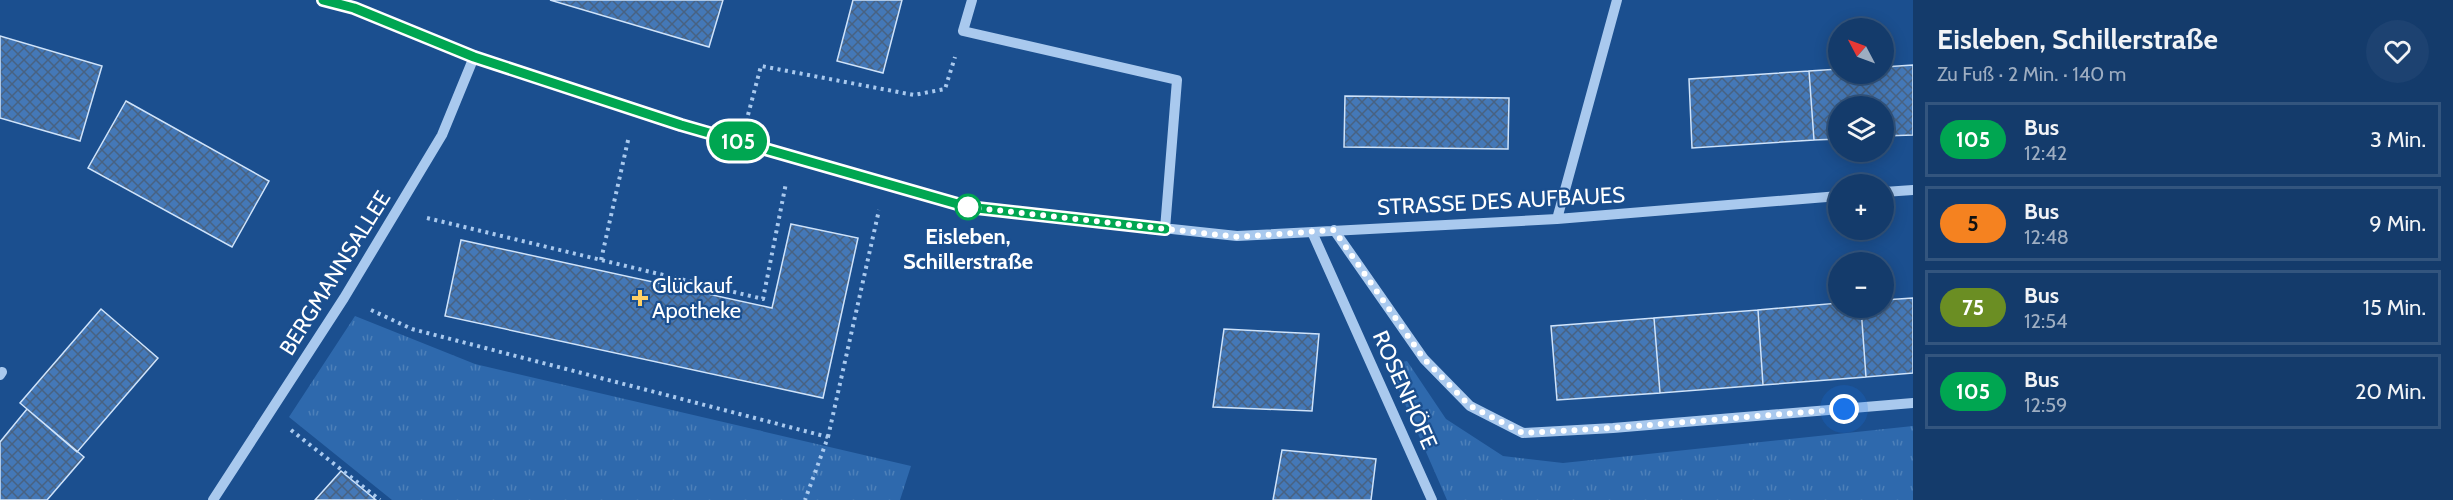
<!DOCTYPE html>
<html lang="de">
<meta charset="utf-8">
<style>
:root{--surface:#143b6b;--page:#1d4271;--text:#f1f3f6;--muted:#9dadc1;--line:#33557e}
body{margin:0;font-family:Cabin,sans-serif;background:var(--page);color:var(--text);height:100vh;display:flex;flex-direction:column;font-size:22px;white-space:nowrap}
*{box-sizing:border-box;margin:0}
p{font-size:20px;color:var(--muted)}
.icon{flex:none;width:33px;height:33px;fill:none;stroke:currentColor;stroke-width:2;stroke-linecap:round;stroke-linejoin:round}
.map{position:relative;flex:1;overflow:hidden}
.details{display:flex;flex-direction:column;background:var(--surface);width:540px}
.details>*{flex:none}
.badge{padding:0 12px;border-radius:20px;font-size:21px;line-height:39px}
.needle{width:39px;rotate:311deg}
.tools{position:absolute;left:1828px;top:18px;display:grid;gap:12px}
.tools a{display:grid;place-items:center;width:66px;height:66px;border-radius:50%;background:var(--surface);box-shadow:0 3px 15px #0003,0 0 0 2px var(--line);font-size:30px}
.you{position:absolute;width:30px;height:30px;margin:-15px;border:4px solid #fff;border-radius:50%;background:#1a73e8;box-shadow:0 0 0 9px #1a73e833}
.map>.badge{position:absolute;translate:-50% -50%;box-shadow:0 0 0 3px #fff}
.round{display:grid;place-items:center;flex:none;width:63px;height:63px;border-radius:32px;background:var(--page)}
.overview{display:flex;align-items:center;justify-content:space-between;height:102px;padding:0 24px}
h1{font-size:28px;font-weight:800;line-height:45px}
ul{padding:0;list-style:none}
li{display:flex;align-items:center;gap:18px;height:75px;margin:0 12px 9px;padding:0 12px;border:3px solid var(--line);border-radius:0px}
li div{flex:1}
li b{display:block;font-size:22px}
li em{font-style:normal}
li .badge{min-width:66px;font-weight:700;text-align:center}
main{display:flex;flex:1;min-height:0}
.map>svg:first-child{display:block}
.park{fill:url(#park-tufts)}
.building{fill:url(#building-cross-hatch);stroke:#cfe3fa;stroke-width:1.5}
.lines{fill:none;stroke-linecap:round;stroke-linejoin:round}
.path{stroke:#a9c9ee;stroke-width:4;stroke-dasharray:3 4.5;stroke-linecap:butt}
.minor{stroke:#a9c9ee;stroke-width:10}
.line-casing{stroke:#fff;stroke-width:14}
.line{stroke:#00a651;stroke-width:9}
.walk{stroke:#fff;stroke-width:6;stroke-dasharray:0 10.8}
.stop-dot{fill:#fff;stroke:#00a651;stroke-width:3}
.poi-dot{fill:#ffd166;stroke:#1b4f8f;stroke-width:2}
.labels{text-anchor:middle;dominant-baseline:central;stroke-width:4.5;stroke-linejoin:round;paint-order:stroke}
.street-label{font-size:22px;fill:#fff;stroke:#1b4f8f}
.stop-label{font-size:22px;font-weight:bold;fill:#fff;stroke:#1b4f8f}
.poi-label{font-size:22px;fill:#fff;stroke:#1b4f8f;text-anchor:start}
</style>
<main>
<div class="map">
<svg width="1913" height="500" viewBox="0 0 1913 500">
<defs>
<pattern id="park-tufts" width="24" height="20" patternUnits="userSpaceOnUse" patternTransform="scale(1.5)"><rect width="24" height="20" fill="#2e69ad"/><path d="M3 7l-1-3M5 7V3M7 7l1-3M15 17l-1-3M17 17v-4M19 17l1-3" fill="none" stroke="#4d80b9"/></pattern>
<pattern id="building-cross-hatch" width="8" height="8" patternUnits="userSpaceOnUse" patternTransform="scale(1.5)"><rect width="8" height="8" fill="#4478b7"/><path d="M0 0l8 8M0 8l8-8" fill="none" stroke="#486282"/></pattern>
</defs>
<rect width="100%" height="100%" fill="#1b4f8f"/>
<path class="park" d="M 355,316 L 475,364 L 911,466 L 900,500 L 392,500 L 289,417 Z
M 1407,361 L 1446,419 L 1503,456 L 1563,463 L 1913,426 L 1913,500 L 1447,500 L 1388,365 Z"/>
<path class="building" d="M 550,0 L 723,0 L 709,47 Z
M 853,0 L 902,0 L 883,73 L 837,61 Z
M 0,36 L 102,66 L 80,141 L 0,118 Z
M 1913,65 L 1913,135 L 1884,136 L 1884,106 L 1839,106 L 1839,139 L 1814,140 L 1809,71 L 1839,69 L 1839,74 L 1884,74 L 1884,67 Z
M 1809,71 L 1814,140 L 1692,148 L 1689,79 Z
M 1345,96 L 1509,98 L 1508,149 L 1344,147 Z
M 126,101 L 269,181 L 232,247 L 88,168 Z
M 791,224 L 858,238 L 823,398 L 445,316 L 461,240 L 772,308 Z
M 1913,298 L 1913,373 L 1866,377 L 1861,308 L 1884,308 L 1884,300 Z
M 1839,303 L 1839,308 L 1861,308 L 1866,377 L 1763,385 L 1758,310 Z
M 101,309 L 158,358 L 77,452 L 20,403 Z
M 1758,310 L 1763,385 L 1660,393 L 1654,318 Z
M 1654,318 L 1660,393 L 1557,400 L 1551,326 Z
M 1224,329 L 1319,334 L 1312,411 L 1213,407 Z
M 27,409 L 84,457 L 47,500 L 0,500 L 0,442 Z
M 1282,450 L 1376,459 L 1371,500 L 1273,500 Z
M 341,471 L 376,500 L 315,500 Z"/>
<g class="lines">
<path class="path" d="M 748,115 L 761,66 L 914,95 L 945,89 L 955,57
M 427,218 L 763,299 L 786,183
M 601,260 L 629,136
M 371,310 L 412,329 L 828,437 L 805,500
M 291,430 L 380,500
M 828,437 L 879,210"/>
<path class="minor" d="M 323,0 L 354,8 L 474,57 L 681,125 L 968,207 L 1237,236 L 1557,219 L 1839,196
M 972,0 L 963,31 L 1177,80 L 1165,229
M 1884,192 L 1913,190
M 1557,219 L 1617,0
M 1334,230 L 1424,359 L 1470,406 L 1523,433 L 1613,428 L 1913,403
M 1312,232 L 1432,500
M 0,375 L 2,372
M 213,500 L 344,298 L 442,135 L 474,57"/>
</g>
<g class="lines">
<defs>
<path id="line" d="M 323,0 L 354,8 L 474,57 L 681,125 L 968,207 L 1165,229"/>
</defs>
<use href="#line" class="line-casing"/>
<use href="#line" class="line"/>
<path class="walk" d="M 968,207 L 1238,237 L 1334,230 L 1424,359 L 1470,406 L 1523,433 L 1613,428 L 1844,409"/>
</g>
<circle class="stop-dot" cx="968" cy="207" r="12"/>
<path class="poi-dot" d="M637 289h6v6h6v6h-6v6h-6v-6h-6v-6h6z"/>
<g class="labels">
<g class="street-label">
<text transform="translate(1501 201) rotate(-3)">STRASSE DES AUFBAUES</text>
<text transform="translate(335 273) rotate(-58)">BERGMANNSALLEE</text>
<text transform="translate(1405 390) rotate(66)">ROSENHÖFE</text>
</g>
<g class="stop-label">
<text x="968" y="236">Eisleben,<tspan x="968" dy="25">Schillerstraße</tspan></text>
</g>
<g class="poi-label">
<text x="652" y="285">Glückauf<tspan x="652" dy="25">Apotheke</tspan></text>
</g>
</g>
</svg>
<div class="tools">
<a><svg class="needle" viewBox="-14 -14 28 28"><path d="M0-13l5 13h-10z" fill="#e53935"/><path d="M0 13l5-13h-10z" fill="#9dadc1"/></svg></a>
<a><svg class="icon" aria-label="layers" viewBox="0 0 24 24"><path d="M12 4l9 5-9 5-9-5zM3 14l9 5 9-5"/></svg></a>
<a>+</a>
<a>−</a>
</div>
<div class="you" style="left:1844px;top:409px"></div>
<b class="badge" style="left:738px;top:141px;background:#00a651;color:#fff">105</b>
</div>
<section class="details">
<div class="overview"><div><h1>Eisleben, Schillerstraße</h1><p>Zu Fuß · 2 Min. · 140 m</p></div><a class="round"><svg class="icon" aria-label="heart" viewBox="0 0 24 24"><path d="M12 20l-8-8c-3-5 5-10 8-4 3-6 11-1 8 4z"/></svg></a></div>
<ul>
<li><span class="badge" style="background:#00a651;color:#fff">105</span><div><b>Bus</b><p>12:42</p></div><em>3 Min.</em></li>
<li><span class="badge" style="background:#f58220;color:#111">5</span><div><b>Bus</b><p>12:48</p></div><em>9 Min.</em></li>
<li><span class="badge" style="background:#6b8e23;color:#fff">75</span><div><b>Bus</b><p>12:54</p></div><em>15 Min.</em></li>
<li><span class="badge" style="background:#00a651;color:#fff">105</span><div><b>Bus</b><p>12:59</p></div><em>20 Min.</em></li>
</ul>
</section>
</main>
